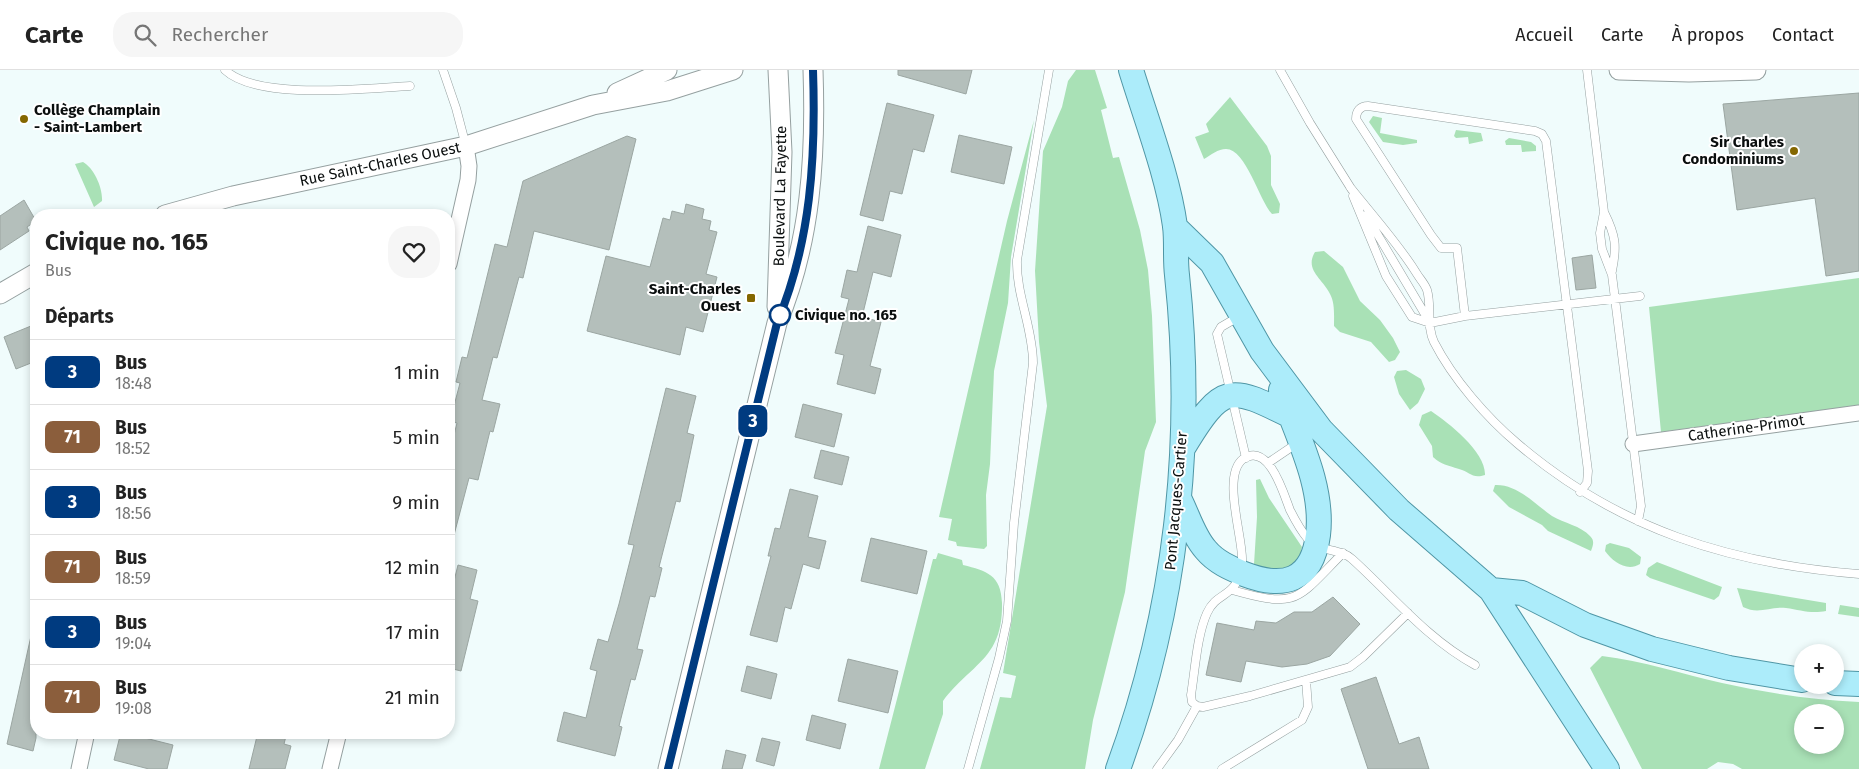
<!DOCTYPE html>
<html lang="fr">
<meta charset="utf-8">
<style>
:root{--surface:#fff;--page:#f6f6f6;--text:#222;--muted:#767676;--line:#e0e0e0}
body{margin:0;font-family:"Fira Sans",sans-serif;background:var(--page);color:var(--text);height:100vh;display:flex;flex-direction:column;font-size:19px;white-space:nowrap}
*{box-sizing:border-box;margin:0}
p{font-size:16px;color:var(--muted)}
.icon{flex:none;width:28px;height:28px;fill:none;stroke:currentColor;stroke-width:2;stroke-linecap:round;stroke-linejoin:round}
.map{position:relative;flex:1;overflow:hidden}
.panel{position:absolute;left:30px;top:139px;width:425px;height:530px;display:flex;flex-direction:column;background:var(--surface);border-radius:20px;box-shadow:0 2px 8px #0003}
.panel>*{flex:none}
.badge{padding:0 10px;border-radius:8px;font-size:18px;line-height:32px}
.tools{position:absolute;left:1794px;top:574px;display:grid;gap:10px}
.tools a{display:grid;place-items:center;width:50px;height:50px;border-radius:50%;background:var(--surface);box-shadow:0 2px 8px #0003;font-size:25px}
.map>.badge{position:absolute;translate:-50% -50%;box-shadow:0 0 0 2px #fff}
h2{padding:0 15px;font-size:19px;line-height:45px}
.round{display:grid;place-items:center;flex:none;width:52px;height:52px;border-radius:20px;background:var(--page)}
.summary{display:flex;align-items:center;justify-content:space-between;height:85px;padding:0 15px}
h1{font-size:24px;font-weight:700;line-height:38px}
ul{padding:0;list-style:none}
li{display:flex;align-items:center;gap:15px;height:65px;padding:0 15px;border-top:1px solid var(--line)}
li div{flex:1}
li b{display:block;font-size:19px}
li em{font-style:normal}
li .badge{min-width:55px;font-weight:700;text-align:center}
header{display:flex;align-items:center;gap:30px;box-sizing:border-box;height:70px;padding:0 25px;background:var(--surface);border-bottom:1px solid var(--line)}
header strong{font-size:24px}
nav{display:flex;gap:28px;margin-inline-start:auto;font-size:18px}
.search{width:350px;height:45px;background:var(--page);display:flex;align-items:center;gap:12px;box-sizing:border-box;padding:0 18px;border-radius:20px;color:var(--muted);font-size:19px}
.map>svg:first-child{display:block}
.green{fill:#a9e1b6;fill-rule:evenodd}
.building{fill:#b4bfbb;stroke:#9ba6a2}
.lines{fill:none;stroke-linecap:round;stroke-linejoin:round}
.service-casing{stroke:#95a0a0;stroke-width:9}
.minor-casing{stroke:#95a0a0;stroke-width:17}
.tertiary-casing{stroke:#95a0a0;stroke-width:21}
.primary-casing{stroke:#4f96a5;stroke-width:26}
.service{stroke:#fff;stroke-width:8}
.minor{stroke:#fff;stroke-width:15}
.tertiary{stroke:#fff;stroke-width:19}
.primary{stroke:#acecfa;stroke-width:24}
.line-casing{stroke:#fff;stroke-width:11}
.line{stroke:#003b80;stroke-width:8}
.poi-dot{fill:#846700;stroke:#fff;stroke-width:2}
.stop-dot{fill:#fff;stroke:#003b80;stroke-width:2.5}
.labels{text-anchor:middle;dominant-baseline:central;stroke-width:4;stroke-linejoin:round;paint-order:stroke}
.poi-label{font-size:15px;font-weight:bold;fill:#0a0e0e;stroke:#fff;text-anchor:end}
.street-label{font-size:15px;fill:#0a0e0e;stroke:#fff}
.stop-label{font-size:15px;font-weight:bold;fill:#0a0e0e;stroke:#fff;text-anchor:start}
</style>
<header>
<strong>Carte</strong>
<div class="search"><svg class="icon" aria-label="search" viewBox="0 0 24 24"><circle cx="10" cy="10" r="6"/><path d="M15 15l6 6"/></svg>Rechercher</div>
<nav><a>Accueil</a><a>Carte</a><a>À propos</a><a>Contact</a></nav>
</header>
<div class="map">
<svg width="1859" height="699" viewBox="0 0 1859 699">
<rect width="100%" height="100%" fill="#f0fcfc"/>
<path class="green" d="M 1076,0 L 1095,0 L 1107,38 L 1101,40 L 1113,88 L 1119,87 L 1140,160 L 1148,200 L 1152,246 L 1156,352 L 1145,381 L 1125,522 L 1093,650 L 1085,699 L 980,699 L 1000,627 L 1011,628 L 1016,606 L 1003,603 L 1047,336 L 1039,272 L 1035,201 L 1043,81 L 1062,37 L 1068,11 Z
M 1230,27 L 1267,76 L 1271,86 L 1271,115 L 1280,134 L 1279,143 L 1272,144 C 1259,130 1246,79 1226,79 C 1218,79 1211,85 1204,89 L 1195,67 L 1209,62 L 1206,54 Z
M 1373,46 L 1382,48 L 1380,63 L 1417,70 L 1417,73 L 1403,75 L 1383,72 L 1369,52 Z
M 1034,50 L 1011,187 L 1008,233 L 994,301 L 990,394 L 986,425 L 987,476 L 984,479 L 957,476 L 956,472 L 948,470 L 952,449 L 939,447 L 1007,151 Z
M 1456,60 L 1481,63 L 1483,71 L 1469,74 L 1468,67 L 1456,68 L 1454,66 Z
M 1509,68 L 1531,72 L 1536,76 L 1536,81 L 1522,82 L 1521,75 L 1506,75 L 1505,71 Z
M 83,92 C 94,98 103,118 102,131 L 94,137 L 75,94 Z
M 1324,181 L 1343,197 L 1360,231 L 1380,250 L 1393,268 L 1400,282 L 1395,290 L 1389,292 L 1371,272 L 1340,262 L 1334,256 C 1334,245 1335,233 1330,224 C 1323,209 1304,200 1315,182 Z
M 1859,208 L 1859,335 L 1661,362 L 1649,237 Z
M 1406,300 L 1421,309 L 1425,319 L 1418,333 L 1410,340 L 1399,324 L 1394,307 L 1397,301 Z
M 1431,341 C 1449,353 1486,382 1485,405 C 1472,409 1470,402 1459,399 C 1447,395 1442,395 1433,387 L 1432,376 L 1419,355 L 1422,345 Z
M 1260,409 L 1269,428 L 1302,477 L 1300,488 L 1283,502 L 1255,497 L 1254,494 L 1257,447 L 1256,410 Z
M 1495,415 C 1517,414 1535,434 1552,446 C 1564,453 1581,456 1590,466 C 1595,471 1593,475 1591,481 L 1548,461 L 1542,455 L 1509,437 L 1493,421 Z
M 1610,473 L 1629,478 L 1641,487 L 1640,494 C 1627,502 1613,492 1605,481 L 1606,475 Z
M 938,483 L 962,490 L 963,495 C 987,501 1001,505 1002,533 C 1003,589 972,593 943,631 L 943,644 L 925,699 L 879,699 L 933,489 L 936,489 Z
M 1657,492 L 1722,517 L 1719,526 L 1714,530 L 1650,508 L 1646,505 L 1648,498 Z
M 1737,518 L 1826,533 L 1826,541 C 1811,544 1800,540 1786,538 C 1770,536 1759,545 1743,537 Z
M 1840,535 L 1859,538 L 1859,547 L 1838,544 Z
M 1602,586 C 1643,591 1682,604 1722,613 C 1767,623 1813,630 1859,632 L 1859,699 L 1742,699 L 1733,694 L 1718,692 L 1707,699 L 1642,699 L 1590,598 ZM 1835,642 L 1835,675 L 1802,675 L 1802,642 Z"/>
<path class="building" d="M 898,0 L 972,0 L 966,24 L 898,5 Z
M 1859,23 L 1859,201 L 1826,206 L 1815,128 L 1737,140 L 1723,34 Z
M 887,33 L 934,45 L 924,82 L 913,79 L 902,124 L 890,121 L 883,151 L 860,145 Z
M 959,65 L 1012,77 L 1004,114 L 951,102 Z
M 627,66 L 636,69 L 609,180 L 534,161 L 523,208 L 519,207 L 497,288 L 493,287 L 482,330 L 500,334 L 493,362 L 490,361 L 478,410 L 469,408 L 454,465 L 449,465 L 449,385 L 457,353 L 450,351 L 460,313 L 456,312 L 462,287 L 467,288 L 495,174 L 507,177 L 523,111 Z
M 24,130 L 36,151 L 27,157 L 29,161 L 0,180 L 0,146 Z
M 686,134 L 704,139 L 702,149 L 711,151 L 709,160 L 717,162 L 706,204 L 717,207 L 703,262 L 686,257 L 680,285 L 587,261 L 606,186 L 650,197 L 663,148 L 670,150 L 672,141 L 684,144 Z
M 868,156 L 901,165 L 891,207 L 873,202 L 862,247 L 881,252 L 870,296 L 881,299 L 875,324 L 837,314 L 844,285 L 835,283 L 849,229 L 841,227 L 847,200 L 857,202 Z
M 1592,185 L 1596,218 L 1576,220 L 1572,188 Z
M 31,256 L 36,270 L 36,291 L 16,299 L 4,267 Z
M 666,318 L 696,326 L 687,363 L 694,365 L 680,432 L 676,431 L 659,497 L 662,498 L 655,527 L 650,526 L 637,579 L 643,580 L 635,610 L 631,609 L 619,656 L 622,657 L 615,686 L 557,671 L 564,642 L 586,648 L 597,601 L 590,599 L 598,569 L 608,572 L 619,534 L 634,475 L 628,474 Z
M 803,334 L 842,344 L 834,377 L 795,367 Z
M 821,380 L 849,387 L 842,415 L 814,408 Z
M 790,419 L 818,426 L 808,467 L 826,471 L 819,499 L 803,494 L 791,539 L 785,537 L 777,572 L 750,565 L 771,486 L 768,486 L 775,458 L 780,459 Z
M 871,468 L 927,481 L 917,524 L 861,511 Z
M 458,495 L 477,500 L 470,529 L 478,531 L 461,601 L 449,598 L 449,531 Z
M 1333,527 L 1360,554 L 1330,586 L 1307,594 L 1282,597 L 1246,591 L 1241,612 L 1206,605 L 1217,553 L 1254,560 L 1256,551 L 1276,553 L 1294,542 L 1312,542 Z
M 31,566 L 36,567 L 36,668 L 33,681 L 7,674 Z
M 848,589 L 898,601 L 888,643 L 838,631 Z
M 747,596 L 777,604 L 771,629 L 741,621 Z
M 1376,607 L 1399,674 L 1419,667 L 1429,699 L 1368,699 L 1341,619 Z
M 812,645 L 846,654 L 840,679 L 806,670 Z
M 121,662 L 173,675 L 167,699 L 149,699 L 114,690 Z
M 258,662 L 287,662 L 284,674 L 291,676 L 285,699 L 249,699 Z
M 762,668 L 780,672 L 774,696 L 756,691 Z
M 726,680 L 746,685 L 742,699 L 722,699 Z"/>
<g class="lines">
<defs>
<path id="service" d="M 225,0 C 258,31 366,18 410,16
M 443,0 L 456,38 L 466,76
M 1280,0 L 1310,53 L 1352,120
M 1587,0 L 1604,142 L 1600,163 L 1602,179 L 1612,205 L 1641,436 L 1638,451
M 1350,117 C 1372,145 1398,173 1417,204 C 1420,209 1425,214 1427,220 C 1432,236 1426,256 1434,272 C 1453,309 1487,348 1518,374 C 1618,459 1730,494 1859,504
M 1353,126 L 1386,206 L 1412,247 L 1430,253 L 1465,246 L 1640,226
M 1604,142 C 1616,166 1617,176 1612,201
M 1366,145 L 1429,251
M 1465,246 L 1457,178 L 1441,178 L 1431,165 L 1356,49 C 1356,41 1360,36 1368,36 L 1535,61 L 1542,64 L 1546,71 L 1588,401 L 1587,413 L 1580,422
M 1238,247 L 1221,257 L 1217,264 L 1246,388
M 1268,393 L 1299,372
M 1232,520 C 1299,539 1296,530 1343,483
M 1408,543 L 1363,587 L 1350,597 L 1250,626 L 1203,637 L 1197,636 L 1192,632 L 1191,625 C 1195,600 1197,565 1207,543 C 1218,519 1238,530 1242,492 C 1244,470 1221,406 1243,389 C 1269,371 1284,425 1290,440 C 1295,450 1301,461 1308,469 C 1319,483 1339,477 1352,489 C 1392,525 1427,569 1475,595
M 968,699 L 999,588 L 1007,551 L 1014,453 L 1033,293 C 1033,258 1016,225 1017,190 L 1049,0
M 1157,699 L 1178,670 L 1197,636
M 1222,699 L 1302,650 L 1308,637 L 1306,610"/>
<path id="minor" d="M 449,194 L 468,110 L 469,96 L 466,76
M 1633,374 L 1859,343
M 79,699 L 87,662
M 330,699 L 339,662"/>
<path id="tertiary" d="M 1619,0 L 1689,2 L 1756,0
M 617,23 L 667,0
M 165,145 L 233,126 L 466,76 L 593,35 L 667,21 L 733,0
M 0,224 L 36,203
M 777,237 L 782,82 L 778,0
M 668,699 L 777,253 C 811,172 816,87 813,0"/>
<path id="primary" d="M 1175,157 L 1212,193 L 1262,281 L 1321,360 L 1399,440 L 1491,520 L 1607,699
M 1183,378 C 1224,310 1230,316 1297,349
M 1180,430 C 1188,446 1194,467 1206,480 C 1216,492 1230,498 1244,504 C 1283,519 1312,512 1318,465 C 1324,416 1297,366 1281,320
M 1491,520 L 1522,523 L 1585,555 L 1652,579 L 1729,598 L 1802,610
M 1835,613 L 1859,614
M 1118,699 C 1176,541 1195,373 1177,205 C 1175,189 1177,172 1175,156 C 1168,106 1146,49 1131,0"/>
</defs>
<use href="#service" class="service-casing"/>
<use href="#minor" class="minor-casing"/>
<use href="#tertiary" class="tertiary-casing"/>
<use href="#primary" class="primary-casing"/>
<use href="#service" class="service"/>
<use href="#minor" class="minor"/>
<use href="#tertiary" class="tertiary"/>
<use href="#primary" class="primary"/>
</g>
<g class="lines">
<defs>
<path id="line" d="M 668,699 L 777,253 C 811,172 816,87 813,0"/>
</defs>
<use href="#line" class="line-casing"/>
<use href="#line" class="line"/>
</g>
<g class="poi-dot">
<circle cx="24" cy="49" r="5"/>
<circle cx="1794" cy="81" r="5"/>
<rect x="746" y="223" width="10" height="10" rx="2.5"/>
</g>
<circle class="stop-dot" cx="780" cy="245" r="10"/>
<g class="labels">
<g class="poi-label">
<text x="34" y="40" text-anchor="start">Collège Champlain<tspan x="34" dy="17">- Saint-Lambert</tspan></text>
<text x="1784" y="72">Sir Charles<tspan x="1784" dy="17">Condominiums</tspan></text>
<text x="741" y="219">Saint-Charles<tspan x="741" dy="17">Ouest</tspan></text>
</g>
<g class="street-label">
<text transform="translate(380 94) rotate(-12)">Rue Saint-Charles Ouest</text>
<text transform="translate(780 126) rotate(-89)">Boulevard La Fayette</text>
<text transform="translate(1746 358) rotate(-8)">Catherine-Primot</text>
<text transform="translate(1176 431) rotate(-85)">Pont Jacques-Cartier</text>
</g>
<g class="stop-label">
<text x="795" y="245">Civique no. 165</text>
</g>
</g>
</svg>
<div class="tools">
<a>+</a>
<a>−</a>
</div>
<b class="badge" style="left:753px;top:351px;background:#003b80;color:#fff">3</b>
<section class="panel">
<div class="summary"><div><h1>Civique no. 165</h1><p>Bus</p></div><a class="round"><svg class="icon" aria-label="heart" viewBox="0 0 24 24"><path d="M12 20l-8-8c-3-5 5-10 8-4 3-6 11-1 8 4z"/></svg></a></div>
<h2>Départs</h2>
<ul>
<li><span class="badge" style="background:#003b80;color:#fff">3</span><div><b>Bus</b><p>18:48</p></div><em>1 min</em></li>
<li><span class="badge" style="background:#8b5e3c;color:#fff">71</span><div><b>Bus</b><p>18:52</p></div><em>5 min</em></li>
<li><span class="badge" style="background:#003b80;color:#fff">3</span><div><b>Bus</b><p>18:56</p></div><em>9 min</em></li>
<li><span class="badge" style="background:#8b5e3c;color:#fff">71</span><div><b>Bus</b><p>18:59</p></div><em>12 min</em></li>
<li><span class="badge" style="background:#003b80;color:#fff">3</span><div><b>Bus</b><p>19:04</p></div><em>17 min</em></li>
<li><span class="badge" style="background:#8b5e3c;color:#fff">71</span><div><b>Bus</b><p>19:08</p></div><em>21 min</em></li>
</ul>
</section>
</div>
